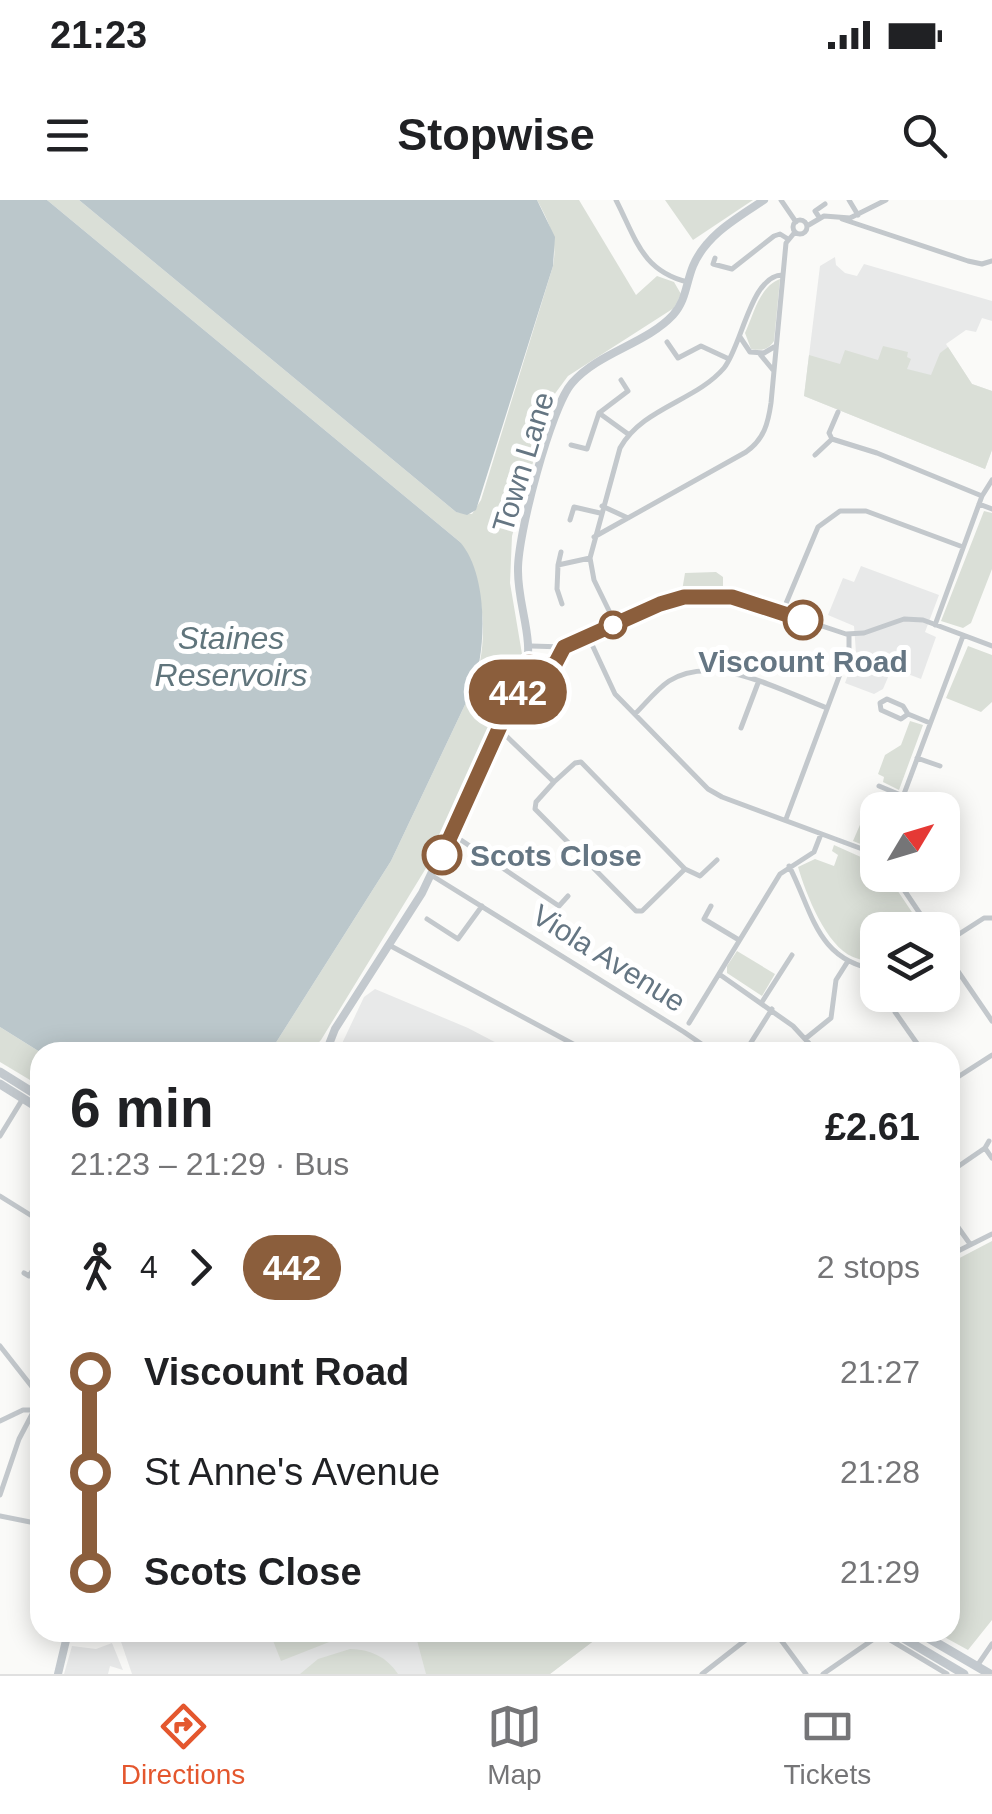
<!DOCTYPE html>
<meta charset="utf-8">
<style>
:root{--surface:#fff;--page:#f6f6f6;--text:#202124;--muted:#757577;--line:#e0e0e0;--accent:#e4572e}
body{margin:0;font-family:Arial,sans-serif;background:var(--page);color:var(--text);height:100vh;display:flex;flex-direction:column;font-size:38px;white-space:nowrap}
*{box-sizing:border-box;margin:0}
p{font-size:32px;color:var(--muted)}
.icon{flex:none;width:55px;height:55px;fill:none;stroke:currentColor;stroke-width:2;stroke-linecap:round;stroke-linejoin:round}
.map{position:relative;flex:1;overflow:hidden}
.drawer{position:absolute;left:30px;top:842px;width:930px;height:600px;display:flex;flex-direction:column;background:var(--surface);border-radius:30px;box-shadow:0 5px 25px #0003}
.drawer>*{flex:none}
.badge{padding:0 20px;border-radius:32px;font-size:35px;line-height:65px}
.needle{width:65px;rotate:52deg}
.fabs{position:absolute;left:860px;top:592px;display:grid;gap:20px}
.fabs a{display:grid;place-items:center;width:100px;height:100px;border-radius:20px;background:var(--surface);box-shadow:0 5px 25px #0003;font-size:50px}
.map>.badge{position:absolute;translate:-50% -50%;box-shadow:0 0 0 5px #fff}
.legs{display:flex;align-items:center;gap:15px;height:110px;padding:0 40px;font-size:32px}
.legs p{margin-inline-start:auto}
.overview{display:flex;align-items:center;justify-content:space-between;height:170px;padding:0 40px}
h1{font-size:55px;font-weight:600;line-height:75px}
ul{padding:0 40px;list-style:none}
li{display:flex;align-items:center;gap:35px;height:100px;font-size:38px}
li i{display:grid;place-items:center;width:15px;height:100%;margin:0 12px;background:currentColor}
li i::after{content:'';width:25px;height:25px;margin:-12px;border:8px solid;border-radius:50%;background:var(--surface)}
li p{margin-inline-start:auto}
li:first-child i{background:linear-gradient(#0000 50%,currentColor 0)}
li:last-child i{background:linear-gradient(currentColor 50%,#0000 0)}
.status{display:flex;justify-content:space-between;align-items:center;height:70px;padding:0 50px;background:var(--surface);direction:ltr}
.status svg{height:28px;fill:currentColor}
header{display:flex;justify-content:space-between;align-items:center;height:130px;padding:0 40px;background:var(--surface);font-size:45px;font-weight:600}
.tabs{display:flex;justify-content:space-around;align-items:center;height:140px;border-top:2px solid var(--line);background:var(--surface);font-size:28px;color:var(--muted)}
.tabs a{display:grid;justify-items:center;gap:5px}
.tabs .selected{color:var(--accent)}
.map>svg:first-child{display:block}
.built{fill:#e8e9e9}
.green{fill:#dadfd7}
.water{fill:#bbc7cb}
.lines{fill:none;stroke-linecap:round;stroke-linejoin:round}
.minor{stroke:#c3c8cc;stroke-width:5}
.secondary{stroke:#c3c9ce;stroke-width:8}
.trunk{stroke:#c3c9ce;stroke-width:9}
.line-1-casing{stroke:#fff;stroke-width:22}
.line-1{stroke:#8b5e3c;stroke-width:15}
.stop-1-dot{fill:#fff;stroke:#8b5e3c;stroke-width:5}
.labels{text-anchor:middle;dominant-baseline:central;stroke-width:10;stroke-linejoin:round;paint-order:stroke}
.street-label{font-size:30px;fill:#657683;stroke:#fff}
.stop-label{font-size:30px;font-weight:bold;fill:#657683;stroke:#fff}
.water-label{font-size:32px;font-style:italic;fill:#60757c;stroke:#fff}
</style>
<div class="status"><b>21:23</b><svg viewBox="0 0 49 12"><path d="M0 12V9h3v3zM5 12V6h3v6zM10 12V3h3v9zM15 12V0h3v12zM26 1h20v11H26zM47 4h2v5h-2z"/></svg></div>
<header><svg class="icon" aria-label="menu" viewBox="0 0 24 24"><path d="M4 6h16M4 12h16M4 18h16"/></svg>Stopwise<svg class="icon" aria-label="search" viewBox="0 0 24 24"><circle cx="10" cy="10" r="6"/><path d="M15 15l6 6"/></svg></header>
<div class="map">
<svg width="992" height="1474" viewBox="0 0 992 1474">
<rect width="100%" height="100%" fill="#fafaf8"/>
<path class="built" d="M 835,57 L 836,65 L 845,73 L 857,76 L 864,64 L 992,101 L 992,121 L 982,118 L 976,132 L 966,130 L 946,144 L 972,184 L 992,191 L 992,250 L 985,269 L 804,196 L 820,66 Z
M 861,366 L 939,395 L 925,432 L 936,437 L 921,479 L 892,468 L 883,489 L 874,494 L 845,483 L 856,453 L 854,426 L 828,415 L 843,378 L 854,382 Z
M 375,789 L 468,828 L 514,852 L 338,852 L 364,797 Z
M 118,1433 L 604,1433 L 550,1474 L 132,1474 Z
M 112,1443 L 123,1470 L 110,1466 L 108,1474 L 64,1474 L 72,1446 L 96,1449 Z"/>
<path class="green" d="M 47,0 L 79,0 L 456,312 L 472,314 L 481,300 L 553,66 C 558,40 549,22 537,0 L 579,0 L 636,95 L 657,76 L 674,82 L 681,94 L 674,108 L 568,176 L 551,199 L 512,336 L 510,383 L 522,454 L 434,655 L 321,840 L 310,852 L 270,852 L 391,661 L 471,492 C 491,444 485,385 460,342 Z
M 665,0 L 753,0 L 693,40 Z
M 780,79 L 774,141 C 768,150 762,151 751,149 L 745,133 C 754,114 759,87 780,79 Z
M 883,146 L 908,152 L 907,157 L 911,159 L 907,169 L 931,175 L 940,153 L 948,147 L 972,184 L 992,191 L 992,250 L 985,269 L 804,196 L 809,155 L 840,164 L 845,150 L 878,160 Z
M 984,311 L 992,313 L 992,369 L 971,423 L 963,428 L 941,421 Z
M 716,372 L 723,377 L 723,390 L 682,391 L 685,373 Z
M 968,446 L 992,455 L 992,502 L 981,512 L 946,498 Z
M 910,521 L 923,525 L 899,590 L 883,582 L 884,577 L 878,574 L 885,555 L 901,545 Z
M 872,597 L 894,604 L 891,610 L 878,610 L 877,644 L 868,647 L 853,641 Z
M 834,645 L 872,662 L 877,666 L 878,675 L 887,675 L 924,730 L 878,730 L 877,763 C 870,761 860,760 853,757 C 826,746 806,694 798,667 L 815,659 L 834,666 L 838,655 L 832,651 Z
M 737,751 L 775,774 L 762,796 L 727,773 L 727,766 Z
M 0,827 L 40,852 L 40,886 L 0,862 Z
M 992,1041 L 992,1420 L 968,1450 L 937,1433 L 950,1432 L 950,1063 Z
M 270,1433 L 352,1433 L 281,1461 Z
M 415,1433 L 415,1432 L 604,1433 L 550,1474 L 426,1474 Z
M 350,1449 C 370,1449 387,1457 398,1474 L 300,1474 L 318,1459 Z"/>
<path class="water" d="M 0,0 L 47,0 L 460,342 C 489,375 487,453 471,492 L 391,661 L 270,852 L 40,852 L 0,827 Z
M 79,0 L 537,0 L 555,37 L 553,66 L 476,310 L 467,315 L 456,312 Z"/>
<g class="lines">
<path class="minor" d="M 616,0 C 636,39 642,71 688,82
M 781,0 L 796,22
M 849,0 L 858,15
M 819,17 L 815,11 L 825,4
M 842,19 L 968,61 L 982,64 L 992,61
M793 27a7 7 0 1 1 14 0a7 7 0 1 1-14 0Z
M 807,26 L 824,16 L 850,18 L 886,0
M 715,58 L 713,64 L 732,69 L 774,36 L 780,34 L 788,39
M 740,137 L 750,152 L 764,153 L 774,147
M 667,142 L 678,158 L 701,146 L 729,159
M 759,153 L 773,170
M 838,212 L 829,233 L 832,239 L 877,253 L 982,296
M 599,213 L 628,234
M 571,245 L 587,249 L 599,213 L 628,191 L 621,180
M 815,255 L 832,239
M 979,304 L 992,309
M 602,306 L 628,318
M 570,320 L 574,307 L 600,313
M 594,337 L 746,252 C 764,239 768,224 771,203 L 786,43 L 795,32
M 558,365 L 561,352
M 562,404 L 557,389 L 558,365 L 590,358
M 782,413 L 818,327 L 840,311 L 866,311 L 963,347
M 615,423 L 594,380 L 590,358 L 620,248 C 642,208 696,201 724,168 C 742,146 751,74 783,75
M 935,425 L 982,296 L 992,280
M 588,436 L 615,494 L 708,589 L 722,597 L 865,650 L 878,659
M 531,446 L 564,447 L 660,404 L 699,395 L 747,401 L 846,434 L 864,433 L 904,419 L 923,420 L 992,446
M 529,462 L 554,466 L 564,447
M 635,514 C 646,503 657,489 669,481 C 714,452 782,491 827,508
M 908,514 L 903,506 L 887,499 L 880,503 L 881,510 L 901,519 L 908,514 L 930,523
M 741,528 L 758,483
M 500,530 L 554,582 L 536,602 L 535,609 L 636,711 L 642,711 L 685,669 L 581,562 L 575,563 L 554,582
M 917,558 L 940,566
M 879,586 L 903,596
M 898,610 L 963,436
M 786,619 L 849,450 L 849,434
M 452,634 L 559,706 L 568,696
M 789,666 C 813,712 816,761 878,770
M 685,669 L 700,676 L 717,660
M 431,675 L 684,832 L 703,845 L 706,852
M 894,675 L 931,730
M 904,690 L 914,683 L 916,675
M 711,706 L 704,719 L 739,740
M 427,719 L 458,739 L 482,706
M 389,745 L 588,852
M 942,745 L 984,718 L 992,718
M 942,748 L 992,821
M 719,774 L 793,826 L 817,852
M 894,795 L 895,812 L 923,852
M 762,802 L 792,755
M 689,823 L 780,674 L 814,652 L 821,634
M 805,839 L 831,818 L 836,780 L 848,761
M 745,852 L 772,809
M 950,882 L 992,855
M 0,936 L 22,900
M 985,948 L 992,958
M 950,972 L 985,948 L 989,941
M 0,996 L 40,1021
M 950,1016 L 970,1044
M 950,1055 L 992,1034
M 24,1073 L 29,1076 L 40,1059
M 0,1146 L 40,1197
M 0,1221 L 23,1210 L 34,1210
M 0,1295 L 19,1239 L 40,1199
M 0,1316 L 40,1324
M 775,1432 L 806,1474
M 877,1432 L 947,1474
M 977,1466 L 992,1444
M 702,1474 L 756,1432
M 823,1474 L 884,1432"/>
<path class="secondary" d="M 326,852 L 335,829 L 422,693 L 525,475 C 535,438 518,408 518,371 C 517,336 551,207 572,183 C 599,152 646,144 673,115 C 686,101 686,83 693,66 C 706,35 737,18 764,0
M 58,1474 L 68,1432"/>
<path class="trunk" d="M 0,872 L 40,897
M 0,884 L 40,909
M 893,1432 L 964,1474
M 918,1432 L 990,1474"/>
</g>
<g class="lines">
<defs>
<path id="line-1" d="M 442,655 L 529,462 L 554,466 L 564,447 L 660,404 L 684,397 L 732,397 L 803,420"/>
</defs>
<use href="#line-1" class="line-1-casing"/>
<use href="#line-1" class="line-1"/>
</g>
<g class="stop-1-dot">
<circle cx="803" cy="420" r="18"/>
<circle cx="613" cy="425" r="12"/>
<circle cx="442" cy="655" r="18"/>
</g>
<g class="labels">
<g class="street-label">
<text transform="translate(523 262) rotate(-73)">Town Lane</text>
<text transform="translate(609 758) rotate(32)">Viola Avenue</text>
</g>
<g class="stop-label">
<text x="803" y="461">Viscount Road</text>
<text x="470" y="655" text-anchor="start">Scots Close</text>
</g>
<g class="water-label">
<text x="231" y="438">Staines<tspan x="231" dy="37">Reservoirs</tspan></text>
</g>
</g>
</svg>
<div class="fabs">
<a><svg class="needle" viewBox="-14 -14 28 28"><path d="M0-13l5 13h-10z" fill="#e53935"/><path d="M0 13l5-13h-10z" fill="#757577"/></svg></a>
<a><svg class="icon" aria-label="layers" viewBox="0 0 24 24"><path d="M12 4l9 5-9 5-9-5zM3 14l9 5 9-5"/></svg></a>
</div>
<b class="badge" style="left:518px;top:492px;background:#8b5e3c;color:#fff">442</b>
<section class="drawer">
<div class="overview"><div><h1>6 min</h1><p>21:23 – 21:29 · Bus</p></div><b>£2.61</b></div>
<div class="legs"><svg class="icon" aria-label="walk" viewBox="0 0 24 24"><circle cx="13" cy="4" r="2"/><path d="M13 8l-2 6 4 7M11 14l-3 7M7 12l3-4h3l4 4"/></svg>4<svg class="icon" aria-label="forward" viewBox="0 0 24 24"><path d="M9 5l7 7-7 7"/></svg><b class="badge" style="background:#8b5e3c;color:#fff">442</b><p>2 stops</p></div>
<ul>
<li><i style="color:#8b5e3c"></i><b>Viscount Road</b><p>21:27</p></li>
<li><i style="color:#8b5e3c"></i><span>St Anne's Avenue</span><p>21:28</p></li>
<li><i style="color:#8b5e3c"></i><b>Scots Close</b><p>21:29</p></li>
</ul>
</section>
</div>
<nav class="tabs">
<a class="selected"><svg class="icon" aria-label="directions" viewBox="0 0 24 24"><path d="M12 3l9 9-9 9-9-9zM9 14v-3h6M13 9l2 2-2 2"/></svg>Directions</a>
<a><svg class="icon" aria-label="map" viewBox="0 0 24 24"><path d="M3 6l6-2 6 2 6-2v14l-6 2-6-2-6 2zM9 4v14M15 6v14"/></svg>Map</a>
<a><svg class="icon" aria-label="tickets" viewBox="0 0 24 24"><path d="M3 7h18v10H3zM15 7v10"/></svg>Tickets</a>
</nav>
